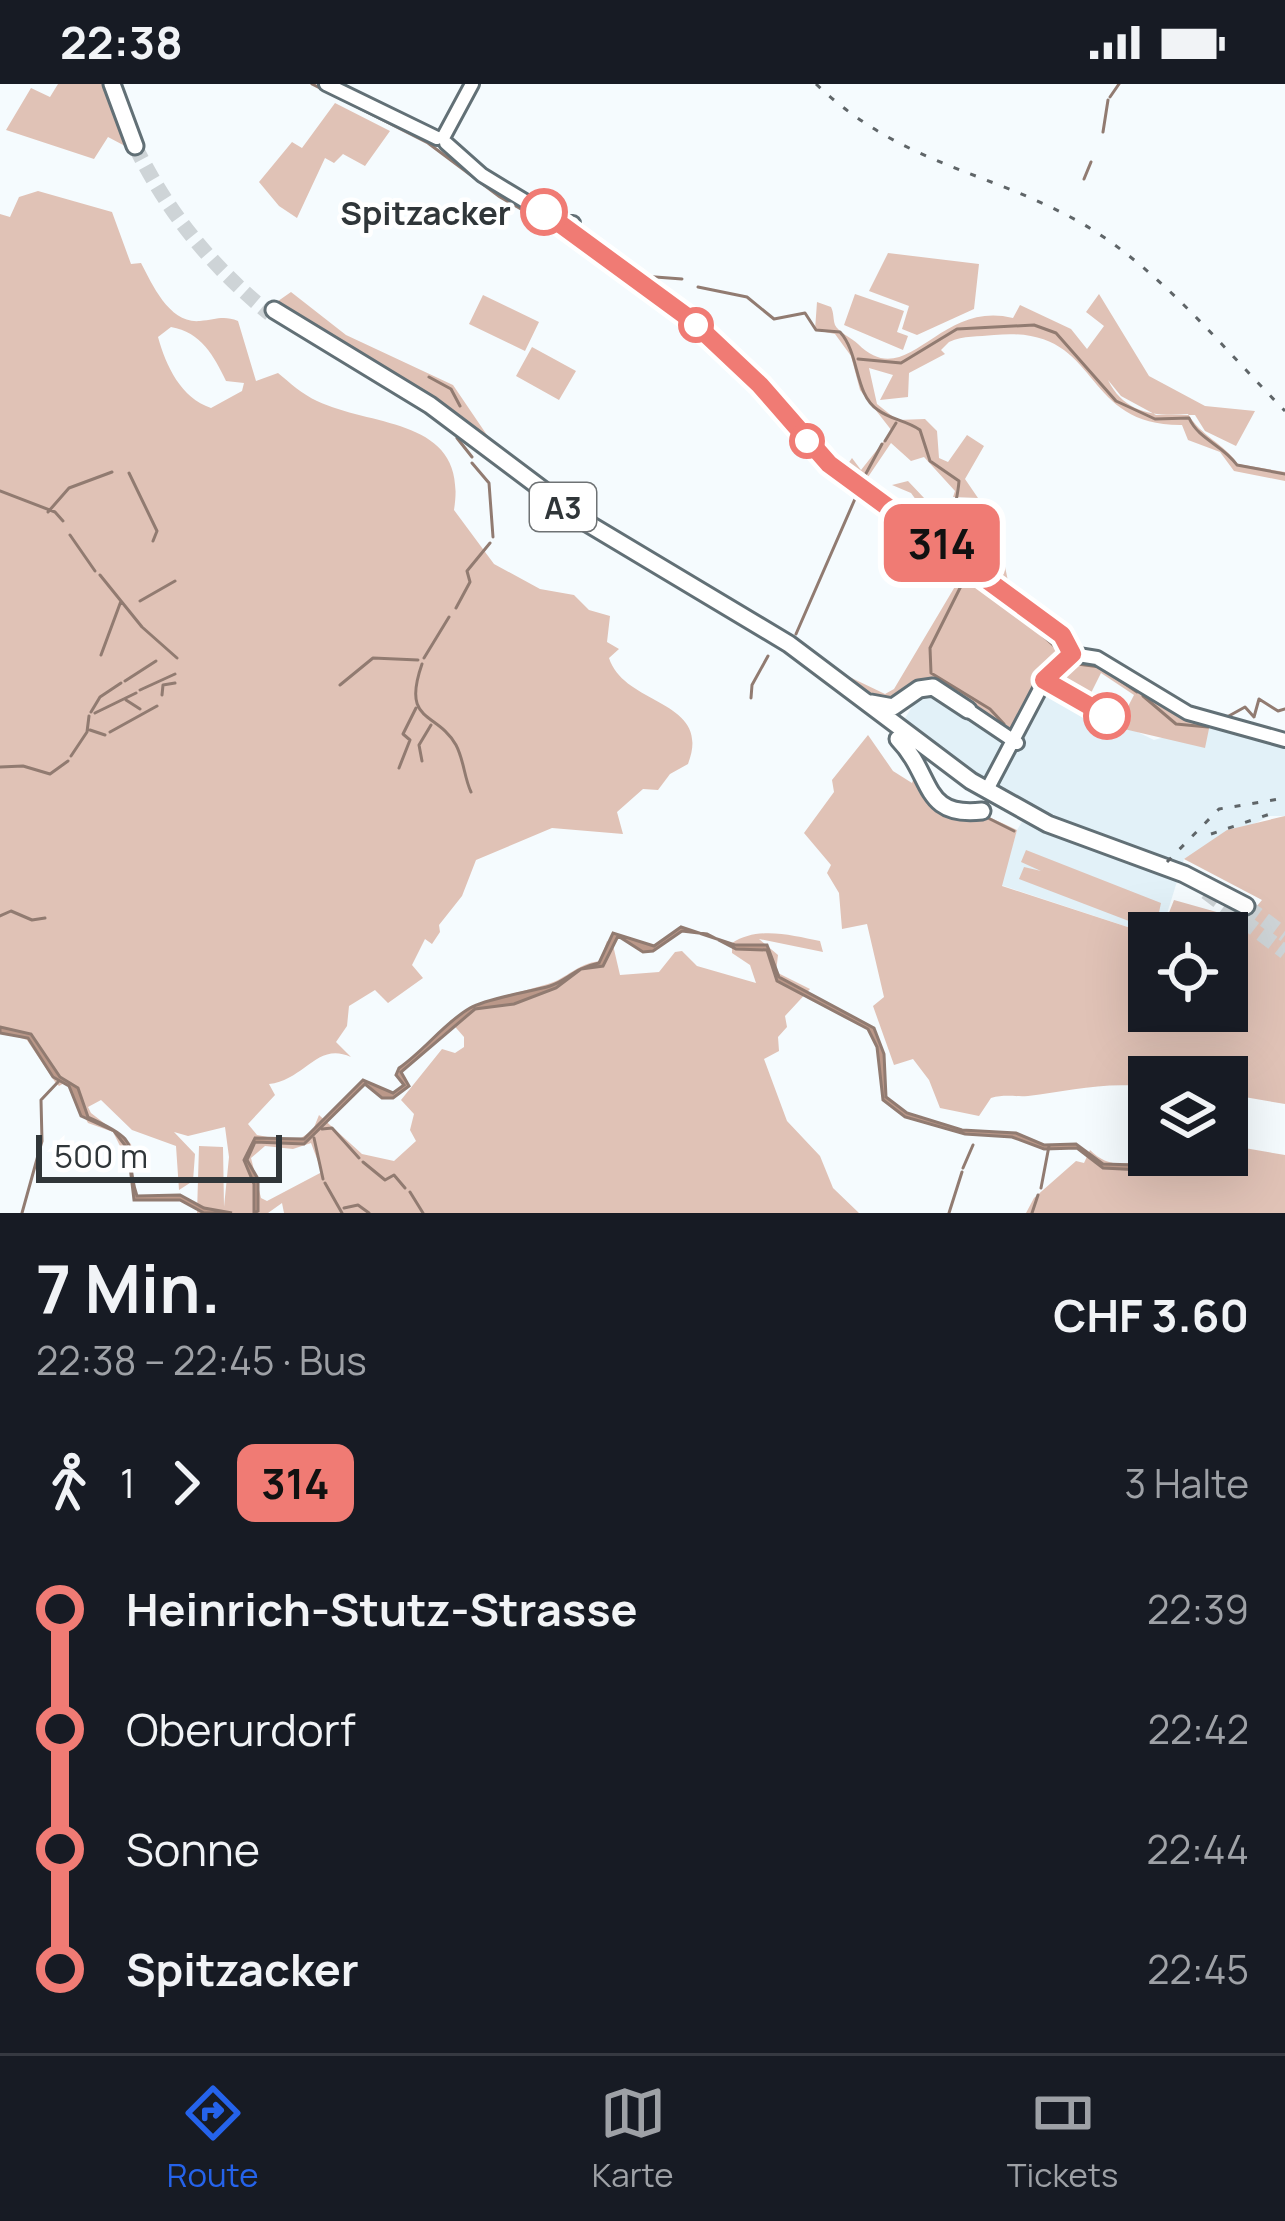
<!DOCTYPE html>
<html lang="de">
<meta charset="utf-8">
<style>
:root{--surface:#171b24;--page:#20242c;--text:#f1f3f6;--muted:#9ea1a6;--line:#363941;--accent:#2563eb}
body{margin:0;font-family:Manrope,sans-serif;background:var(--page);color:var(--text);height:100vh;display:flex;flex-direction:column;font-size:45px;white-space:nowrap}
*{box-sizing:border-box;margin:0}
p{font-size:39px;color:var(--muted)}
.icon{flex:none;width:66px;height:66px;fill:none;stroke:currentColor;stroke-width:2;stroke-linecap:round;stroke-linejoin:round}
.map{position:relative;height:1129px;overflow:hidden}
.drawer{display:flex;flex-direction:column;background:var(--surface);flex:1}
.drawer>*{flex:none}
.badge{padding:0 24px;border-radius:18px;font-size:42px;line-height:78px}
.fabs{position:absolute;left:1128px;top:828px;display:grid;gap:24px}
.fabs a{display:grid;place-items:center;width:120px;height:120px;border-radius:0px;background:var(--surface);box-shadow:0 12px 48px #0002;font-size:60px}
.scale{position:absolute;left:36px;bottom:30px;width:246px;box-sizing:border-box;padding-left:12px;border:6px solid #303639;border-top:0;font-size:33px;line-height:42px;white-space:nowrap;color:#303639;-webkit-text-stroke:9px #fff;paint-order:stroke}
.map>.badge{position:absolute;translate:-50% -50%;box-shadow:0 0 0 6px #fff}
.legs{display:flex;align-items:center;gap:18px;height:132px;padding:0 36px;font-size:39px}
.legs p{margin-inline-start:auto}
.headline{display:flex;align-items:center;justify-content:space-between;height:204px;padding:0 36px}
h1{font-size:66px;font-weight:700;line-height:90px}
ul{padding:0 36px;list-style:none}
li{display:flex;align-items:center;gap:42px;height:120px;font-size:45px}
li i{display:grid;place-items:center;width:18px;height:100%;margin:0 15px;background:currentColor}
li i::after{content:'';width:30px;height:30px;margin:-15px;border:9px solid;border-radius:50%;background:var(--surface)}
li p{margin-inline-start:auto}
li:first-child i{background:linear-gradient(#0000 50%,currentColor 0)}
li:last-child i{background:linear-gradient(currentColor 50%,#0000 0)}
.status{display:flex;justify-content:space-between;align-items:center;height:84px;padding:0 60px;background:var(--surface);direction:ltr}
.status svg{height:33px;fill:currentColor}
.tab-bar{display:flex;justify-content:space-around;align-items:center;height:168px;border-top:3px solid var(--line);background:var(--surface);font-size:33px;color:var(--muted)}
.tab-bar a{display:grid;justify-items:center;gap:6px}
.tab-bar .on{color:var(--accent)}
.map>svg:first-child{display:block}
.built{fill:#e2f1f8}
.green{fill:#e0c2b6;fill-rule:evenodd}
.water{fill:#bb9889;stroke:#917b71;stroke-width:3}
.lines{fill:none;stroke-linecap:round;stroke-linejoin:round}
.stream{stroke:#917b71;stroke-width:3}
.highway-tunnel{stroke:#ced4d7;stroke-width:15;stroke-dasharray:15 8;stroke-linecap:butt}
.major-casing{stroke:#627076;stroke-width:18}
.highway-casing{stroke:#627076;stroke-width:21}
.major{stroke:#fff;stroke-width:12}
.highway{stroke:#fff;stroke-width:15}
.rail{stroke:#5f6568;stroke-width:3;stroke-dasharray:6 12;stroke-linecap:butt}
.line-1-casing{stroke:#fff;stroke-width:27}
.line-1{stroke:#f07b74;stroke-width:18}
.stop-1-dot{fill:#fff;stroke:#f07b74;stroke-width:6}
.labels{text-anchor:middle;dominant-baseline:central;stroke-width:9;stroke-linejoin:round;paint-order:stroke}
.shield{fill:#fff;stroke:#6e7274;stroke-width:3}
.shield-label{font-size:30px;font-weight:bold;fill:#303639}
.stop-label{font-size:33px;font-weight:bold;fill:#303639;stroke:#fff;text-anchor:end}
</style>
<div class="status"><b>22:38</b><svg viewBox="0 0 49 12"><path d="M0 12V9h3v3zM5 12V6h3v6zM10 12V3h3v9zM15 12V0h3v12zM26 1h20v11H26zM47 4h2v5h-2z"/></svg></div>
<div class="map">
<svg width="1285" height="1129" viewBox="0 0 1285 1129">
<rect width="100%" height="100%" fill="#f5fbfe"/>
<path class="built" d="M 1050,605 L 1154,656 L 1210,640 L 1285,660 L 1285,732 L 1270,732 L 1184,775 L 1161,849 L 1149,850 L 1001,801 L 1017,746 L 1031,723 L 956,678 L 905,634 L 918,613 L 931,607 L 1020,662 Z"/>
<path class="green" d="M 58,0 L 103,0 L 125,62 L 108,53 L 94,75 L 6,46 L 31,4 L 50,13 Z
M 335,19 L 390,47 L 365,82 L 343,70 L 334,79 L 325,74 L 297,134 L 279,122 L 259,98 L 292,58 L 302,64 Z
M 38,107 L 112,128 L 131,180 L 141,179 C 153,202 170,240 200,237 C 215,236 223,231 238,237 L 256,297 L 278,289 C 290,299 302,310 317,317 C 374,344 469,333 454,426 L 494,480 L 540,505 L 574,511 L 589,526 L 610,532 L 607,558 L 619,565 L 609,574 C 625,623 713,615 688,680 L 670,690 L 658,706 L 643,705 L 617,728 L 623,750 L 552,744 L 476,776 L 462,812 L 439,841 L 440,848 L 432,860 L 425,855 L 412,881 L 423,894 L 388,919 L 375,906 L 349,922 L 347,942 L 336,958 L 351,973 C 317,957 305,996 269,1000 L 275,1011 L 248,1040 L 257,1051 L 295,1058 L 313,1046 L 319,1031 L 362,1070 L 394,1077 L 416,1057 L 410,1046 L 414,1030 L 401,1016 L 442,965 L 455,969 L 464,963 L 464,953 L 450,937 C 477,915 516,910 548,900 C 568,894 576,880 600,877 L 607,857 L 613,861 L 620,891 L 659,888 L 675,868 L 682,867 L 697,882 L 756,899 L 750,881 L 732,869 L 732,859 C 758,842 791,851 820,857 L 823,868 L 759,855 L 778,871 L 776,888 L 810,905 L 785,932 L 787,943 L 778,953 L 779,967 L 764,975 L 787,1037 L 820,1072 L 833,1104 L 859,1129 L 284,1129 L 282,1119 L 268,1129 L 197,1129 L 199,1062 L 223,1063 L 224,1123 L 229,1073 L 225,1043 L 188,1052 L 174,1048 L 195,1070 L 193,1097 L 179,1106 L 176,1062 L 132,1046 L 101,1016 L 88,1023 L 91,1029 L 131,1060 L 134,1079 L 130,1082 L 113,1048 L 88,1039 L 66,998 L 59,1002 L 55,998 L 27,956 L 0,947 L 0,130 L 10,133 L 19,113 ZM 171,243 C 201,248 214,272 226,297 L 244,299 L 242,307 L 211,324 C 181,314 166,282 158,253 ZM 311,1059 L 322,1088 L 267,1117 L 261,1114 L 251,1074 L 265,1062 L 293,1065 Z
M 888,169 L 979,180 L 974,225 L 917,251 L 902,245 L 909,222 L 869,207 Z
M 291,208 L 346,251 L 453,301 L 491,357 L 280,220 L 266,233 L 261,229 Z
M 855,210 L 904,227 L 897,248 L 908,252 L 903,266 L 844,241 Z
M 1099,210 L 1149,292 L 1205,322 L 1255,327 L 1236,362 L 1205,347 L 1195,331 L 1156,331 L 1121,312 L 1108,296 C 1124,329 1155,333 1188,330 C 1201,352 1223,359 1238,380 L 1285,388 L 1285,397 L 1234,387 L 1220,368 L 1188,356 L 1182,341 C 1076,342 1105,240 994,251 C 978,253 964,251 949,258 L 941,266 L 945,270 L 909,289 L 908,313 L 880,316 L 893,291 L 869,284 L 877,320 L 897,336 L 925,335 L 937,347 L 939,374 L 948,378 L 967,351 L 984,362 L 965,395 L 978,414 L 953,413 L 955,407 L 924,373 L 911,377 L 891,359 L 864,399 L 845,384 L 852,374 L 861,386 L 892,347 L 860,306 L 851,272 L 835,250 L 815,246 L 817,218 L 831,223 C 834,229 833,235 835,241 C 838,248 852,254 858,260 C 908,310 938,215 1013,234 L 1020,221 L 1071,245 L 1087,265 L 1104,242 L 1086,228 Z
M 483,211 L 539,238 L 525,267 L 469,240 Z
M 532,263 L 576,287 L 559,316 L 516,292 Z
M 908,397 L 942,433 L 946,424 L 954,426 C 975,474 957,452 1004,478 L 1011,511 L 946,457 L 911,409 L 892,401 Z
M 966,484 L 1058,558 L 1061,569 L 1050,580 L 1017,647 L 1003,644 L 935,599 C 883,622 878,619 833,585 L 885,610 L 894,605 Z
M 1085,575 L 1156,617 L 1210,640 L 1205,664 L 1124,645 L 1120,638 L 1134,611 L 1101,589 L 1086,619 L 1051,597 L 1058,587 Z
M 868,651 L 893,687 L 912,699 L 915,691 L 947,734 L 987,732 L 1017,746 L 1002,802 L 1149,850 L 1149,927 L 1227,927 L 1227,849 L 1161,849 L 1174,816 L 1245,836 L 1262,816 L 1184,775 L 1227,746 L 1285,732 L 1285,1020 L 1227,1010 L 1227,993 L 1149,993 L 1149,1003 C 1106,997 1068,1007 1028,1012 C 1015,1013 1005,1010 991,1014 L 979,1032 L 940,1024 L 929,996 L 913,975 L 894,981 L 873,922 L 884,913 L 867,840 L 842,845 L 839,809 L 827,789 L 831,781 L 804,749 L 834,708 L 832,696 Z
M 1026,766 L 1161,819 L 1155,847 L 1019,795 L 1024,783 L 1041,787 L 1021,778 Z
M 1227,1061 L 1285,1071 L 1285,1129 L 1026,1129 L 1034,1114 L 1076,1077 L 1084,1079 L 1090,1066 C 1113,1090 1139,1076 1166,1071 C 1185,1068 1208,1071 1227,1071 Z"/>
<path class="water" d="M 681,843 L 735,861 L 767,861 L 779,893 L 874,944 L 884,970 L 886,1013 L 907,1029 L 962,1046 L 1016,1049 L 1044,1061 L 1076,1060 L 1103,1080 L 1136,1081 L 1193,1071 L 1142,1086 L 1103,1084 L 1077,1064 L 1044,1065 L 1012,1053 L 965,1050 L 905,1033 L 883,1016 L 877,963 L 868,945 L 777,897 L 767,866 L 736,865 L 707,850 L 682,847 L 653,867 L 643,868 L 618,852 L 603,882 L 581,885 L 556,904 L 514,920 L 475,925 L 401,988 L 409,1002 L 393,1014 L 382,1014 L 365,1000 L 304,1060 L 255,1058 L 247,1076 L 258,1095 L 258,1127 L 254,1129 L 254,1100 L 244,1076 L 255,1054 L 304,1055 L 363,996 L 393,1009 L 404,1001 L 396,991 L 399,984 C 425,966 444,939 470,924 C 488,914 530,908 550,902 C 569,896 572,885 599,879 L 613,849 L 654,862 Z
M 0,943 L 31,950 L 60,993 L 78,1004 L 88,1033 C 151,1061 120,1062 137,1112 L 180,1111 L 204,1124 L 232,1129 L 204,1129 L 180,1116 L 134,1116 L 128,1065 L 114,1047 L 81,1032 L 69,1002 L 53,993 L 28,954 L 0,949 Z"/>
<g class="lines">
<path class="stream" d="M 312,0 L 428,59 L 500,113 L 582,160
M 1110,13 L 1119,0
M 1103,48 L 1108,16
M 1084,95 L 1091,78
M 642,192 L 682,195
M 698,203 L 747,213 L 774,235 L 805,229 L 816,246 L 840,248 C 860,270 854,310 878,326 C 891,336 906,336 920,346 L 930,377 L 959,397 C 957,426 944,441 963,469 L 978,473 L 995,493
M 858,275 L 901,279 L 957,245 L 1034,241 L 1056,249 L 1116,317 L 1155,335 L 1189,334 C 1199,356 1223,361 1237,381 L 1285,390
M 429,293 L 451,305 L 460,322
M 457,354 L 472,373
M 885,357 L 896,339
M 472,379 L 489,399 L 493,453
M 129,389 L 157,447 L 153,457
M 863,395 L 882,360
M 0,407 L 55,428 L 63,437
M 48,428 L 69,404 L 112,388
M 70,451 L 95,487
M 967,490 L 930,564 L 931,589 L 990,625 L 1004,640
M 100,491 L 142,543 L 177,574
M 140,517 L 175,497
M 1007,519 L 1064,571
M 456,524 L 470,498 L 467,487 L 490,459
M 796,550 L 858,408
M 101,571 L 121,517
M 424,574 L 449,533
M 1070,579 L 1100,583 L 1137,608
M 422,580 C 401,640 437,627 456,661 C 464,676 464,693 471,708
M 125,597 L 156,577
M 340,601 L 373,574 L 418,576
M 140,606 L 175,590
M 162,611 L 163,601 L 175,599
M 1143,612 L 1176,640 L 1208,643
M 751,614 L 752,601 L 768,572
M 126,616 L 140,625
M 91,628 L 100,613 L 121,599
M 95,629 L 136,609
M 1227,633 L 1245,623 L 1254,633 L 1259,615 L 1278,627 L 1285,625
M 90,646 L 105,651
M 110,648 L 157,622
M 71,672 L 87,648 L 89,632
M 422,677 L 419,661 L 431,641
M 0,683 L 23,682 L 50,690 L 68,677
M 399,684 L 410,656 L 403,650 L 416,624
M 988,734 L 1014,747
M 0,832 L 11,827 L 32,836 L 45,834
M 322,1045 L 332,1044 L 359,1074
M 314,1054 L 323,1095
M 363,1078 L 385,1096 L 394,1091 L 405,1104
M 963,1084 L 973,1061
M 325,1099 L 342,1129
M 1041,1104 L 1049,1062
M 410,1108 L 423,1129
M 344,1124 L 358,1121 L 369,1129
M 22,1129 L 42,1057 L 41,1016 L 58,998
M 949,1129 L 962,1088
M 1032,1129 L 1038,1111"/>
<path class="highway-tunnel" d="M 135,62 C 168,129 212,183 270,230
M 1206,808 L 1285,868
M 1246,822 L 1285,851"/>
<defs>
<path id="major" d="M 326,0 L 437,54
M 444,52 L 472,0
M 446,59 L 482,91 L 573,146 L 573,139 L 565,139
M 573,146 L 626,192 L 662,211 L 740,281 L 824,376 L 1062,551 L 1072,570
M 968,626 L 1017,659
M 989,702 L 1049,588 L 1072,570 L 1097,574 L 1188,629 L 1285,656"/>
<path id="highway" d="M 112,0 L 135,62
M 274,226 L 430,321 L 587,439 L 789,560 L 971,697 L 1048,740 L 1184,790 L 1246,822
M 871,619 L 893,623 L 919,605 L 933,603 L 968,626
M 898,655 C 934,692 921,734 982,727"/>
</defs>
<use href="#major" class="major-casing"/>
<use href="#highway" class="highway-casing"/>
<use href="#major" class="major"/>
<use href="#highway" class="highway"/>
<path class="rail" d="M 816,0 C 902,82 989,86 1083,140 C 1161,186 1222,263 1285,327
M 1211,750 L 1273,729
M 1167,778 L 1219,725 L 1285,714"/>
</g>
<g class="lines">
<defs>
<path id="line-1" d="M 544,128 L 690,235 L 760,301 L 829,380 L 1062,551 L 1072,570 L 1044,596 L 1107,632"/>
</defs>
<use href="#line-1" class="line-1-casing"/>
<use href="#line-1" class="line-1"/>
</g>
<g class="stop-1-dot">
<circle cx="544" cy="128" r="21"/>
<circle cx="696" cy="241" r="15"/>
<circle cx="807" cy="357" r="15"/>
<circle cx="1107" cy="632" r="21"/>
</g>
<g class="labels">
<rect class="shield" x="530" y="399" width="66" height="48" rx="9"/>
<g class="shield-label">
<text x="563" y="423">A3</text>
</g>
<g class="stop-label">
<text x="511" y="128">Spitzacker</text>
</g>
</g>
</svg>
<div class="fabs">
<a><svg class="icon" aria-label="locate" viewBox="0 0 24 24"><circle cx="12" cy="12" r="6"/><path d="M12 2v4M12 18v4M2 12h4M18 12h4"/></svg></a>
<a><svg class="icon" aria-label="layers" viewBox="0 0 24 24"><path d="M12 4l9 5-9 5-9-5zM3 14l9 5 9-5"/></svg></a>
</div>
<div class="scale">500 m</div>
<b class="badge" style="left:942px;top:459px;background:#f07b74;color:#111">314</b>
</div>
<section class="drawer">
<div class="headline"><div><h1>7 Min.</h1><p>22:38 – 22:45 · Bus</p></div><b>CHF 3.60</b></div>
<div class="legs"><svg class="icon" aria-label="walk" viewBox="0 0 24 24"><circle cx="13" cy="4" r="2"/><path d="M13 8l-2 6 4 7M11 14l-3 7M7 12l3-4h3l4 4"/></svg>1<svg class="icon" aria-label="forward" viewBox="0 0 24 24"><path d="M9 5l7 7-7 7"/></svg><b class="badge" style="background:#f07b74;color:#111">314</b><p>3 Halte</p></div>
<ul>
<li><i style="color:#f07b74"></i><b>Heinrich-Stutz-Strasse</b><p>22:39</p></li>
<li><i style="color:#f07b74"></i><span>Oberurdorf</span><p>22:42</p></li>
<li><i style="color:#f07b74"></i><span>Sonne</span><p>22:44</p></li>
<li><i style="color:#f07b74"></i><b>Spitzacker</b><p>22:45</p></li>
</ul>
</section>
<nav class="tab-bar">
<a class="on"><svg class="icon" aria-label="directions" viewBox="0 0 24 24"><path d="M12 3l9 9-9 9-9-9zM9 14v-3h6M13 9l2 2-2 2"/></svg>Route</a>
<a><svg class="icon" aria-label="map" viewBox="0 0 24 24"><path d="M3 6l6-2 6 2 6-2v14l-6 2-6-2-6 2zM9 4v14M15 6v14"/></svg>Karte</a>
<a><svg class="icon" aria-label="tickets" viewBox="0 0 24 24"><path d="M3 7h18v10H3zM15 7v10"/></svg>Tickets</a>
</nav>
